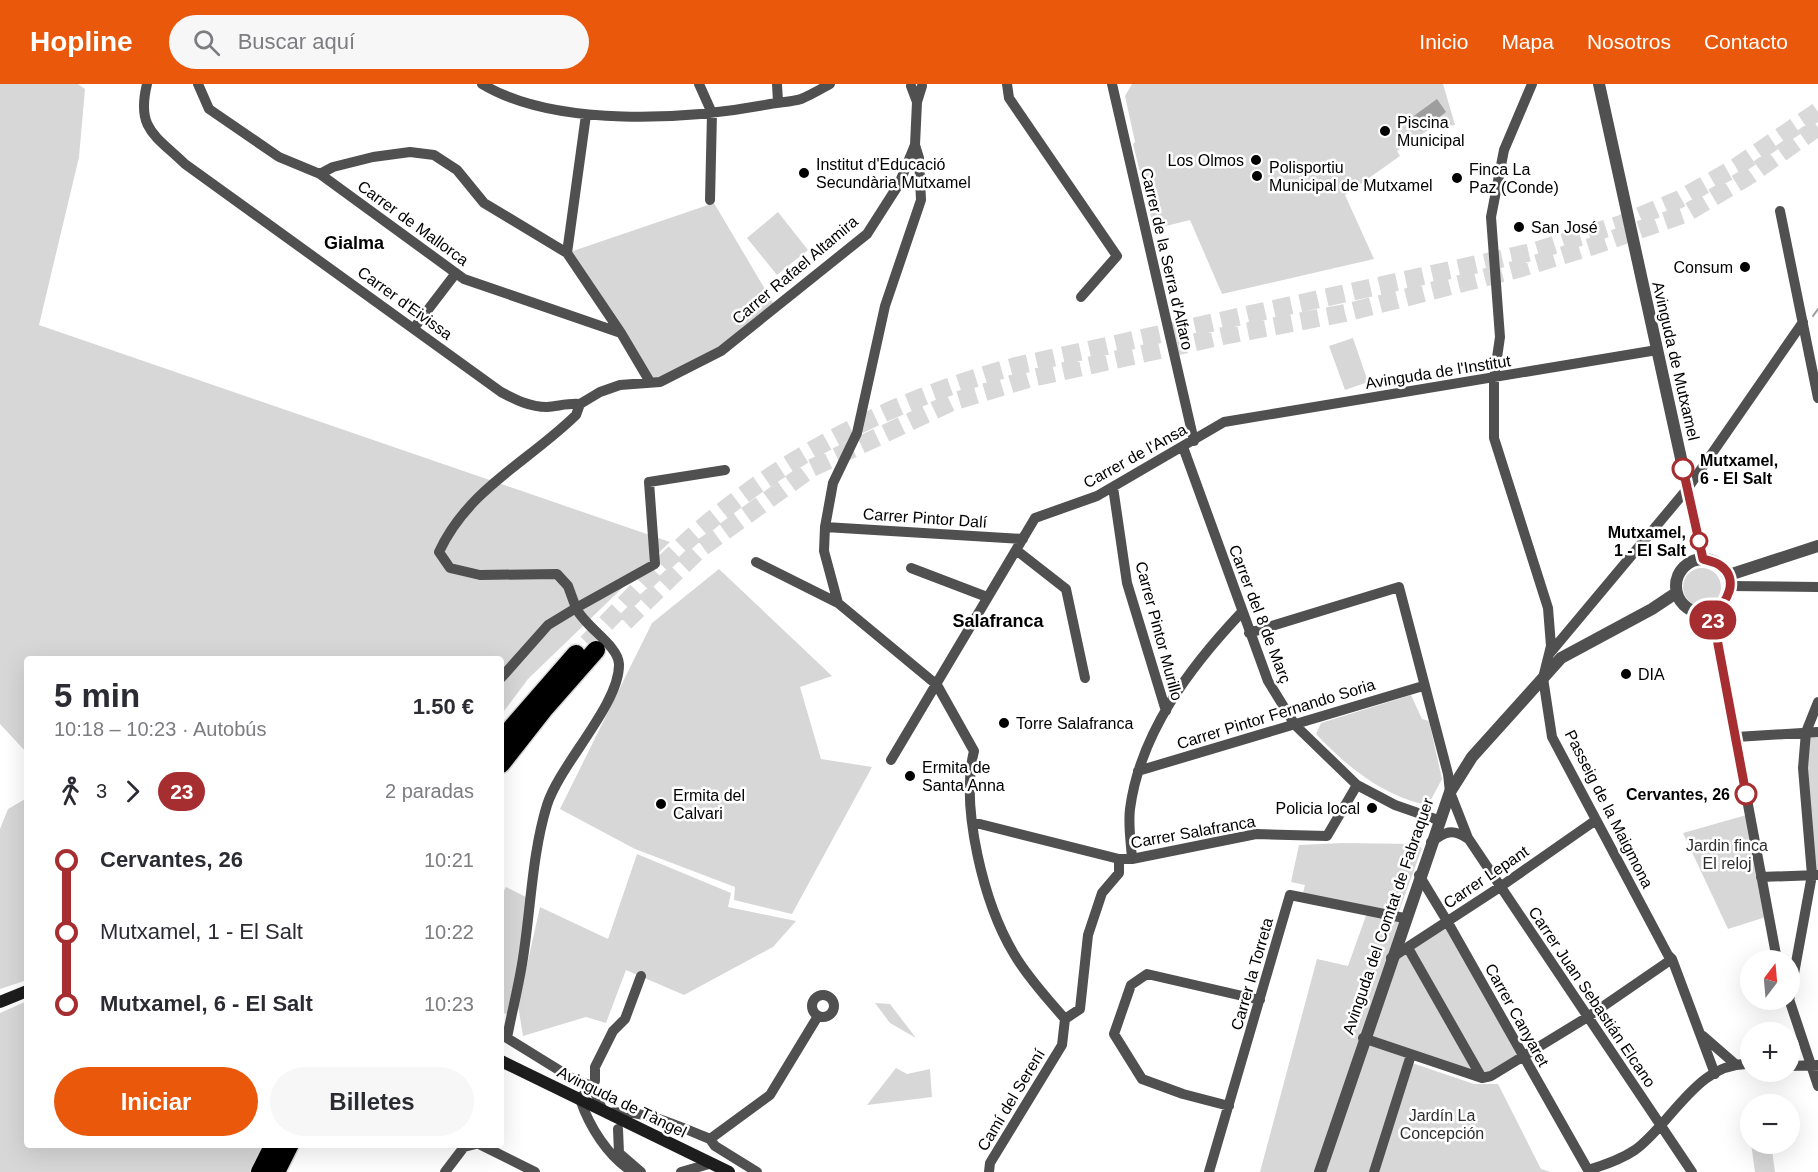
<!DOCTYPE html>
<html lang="es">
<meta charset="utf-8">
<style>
:root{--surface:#fff;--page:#f7f7f7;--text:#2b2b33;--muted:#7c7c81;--accent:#ea580c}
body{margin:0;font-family:Arial,sans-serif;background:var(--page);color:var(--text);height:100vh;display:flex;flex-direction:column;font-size:22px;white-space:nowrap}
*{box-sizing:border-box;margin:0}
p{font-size:20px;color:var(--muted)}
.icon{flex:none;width:33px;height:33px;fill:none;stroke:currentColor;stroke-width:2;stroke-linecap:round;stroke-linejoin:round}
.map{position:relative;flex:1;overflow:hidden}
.drawer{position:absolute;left:24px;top:572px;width:480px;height:492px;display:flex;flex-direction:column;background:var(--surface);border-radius:6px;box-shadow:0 6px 24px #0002}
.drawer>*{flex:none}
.badge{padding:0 12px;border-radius:20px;font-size:21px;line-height:39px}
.needle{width:39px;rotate:16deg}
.tools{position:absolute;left:1740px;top:866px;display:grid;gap:12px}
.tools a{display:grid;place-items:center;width:60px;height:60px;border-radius:50%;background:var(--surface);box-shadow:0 6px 24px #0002;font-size:30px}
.map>.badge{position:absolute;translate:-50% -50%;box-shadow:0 0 0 3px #fff}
.legs{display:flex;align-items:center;gap:9px;height:66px;padding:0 30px;font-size:20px}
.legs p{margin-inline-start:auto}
.head{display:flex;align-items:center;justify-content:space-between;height:102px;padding:0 30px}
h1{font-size:33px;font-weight:700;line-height:45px}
.primary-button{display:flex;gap:12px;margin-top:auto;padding:12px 30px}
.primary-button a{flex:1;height:69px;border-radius:36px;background:var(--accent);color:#fff;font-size:24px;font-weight:700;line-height:69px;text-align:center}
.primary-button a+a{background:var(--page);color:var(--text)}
ul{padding:0 30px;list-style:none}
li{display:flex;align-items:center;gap:21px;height:72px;font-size:22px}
li i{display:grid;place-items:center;width:9px;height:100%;margin:0 8px;background:currentColor}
li i::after{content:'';width:15px;height:15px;margin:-8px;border:4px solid;border-radius:50%;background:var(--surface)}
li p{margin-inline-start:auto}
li:first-child i{background:linear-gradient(#0000 50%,currentColor 0)}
li:last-child i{background:linear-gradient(currentColor 50%,#0000 0)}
header{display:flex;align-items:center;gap:36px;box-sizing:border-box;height:84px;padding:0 30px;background:var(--accent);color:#fff}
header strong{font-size:28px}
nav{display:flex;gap:33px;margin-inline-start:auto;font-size:21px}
.search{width:420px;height:54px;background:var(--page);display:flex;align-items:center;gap:15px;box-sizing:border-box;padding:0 21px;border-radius:33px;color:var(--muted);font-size:22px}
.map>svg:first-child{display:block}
.green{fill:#d7d7d7}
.water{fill:#9e9e9e}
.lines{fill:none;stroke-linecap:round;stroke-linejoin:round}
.stream{stroke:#9e9e9e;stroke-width:2}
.motorway-tunnel{stroke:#d9d9d9;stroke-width:18;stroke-dasharray:18 9;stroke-linecap:butt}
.motorway-casing{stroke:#dbdbdb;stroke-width:21}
.minor{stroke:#505050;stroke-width:10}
.tertiary{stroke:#505050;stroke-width:12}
.secondary{stroke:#1d1d1d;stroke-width:12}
.motorway{stroke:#000;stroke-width:18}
.line-1-casing{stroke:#fff;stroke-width:14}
.line-1{stroke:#a72e30;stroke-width:9}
.poi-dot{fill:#000;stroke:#fff;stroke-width:2}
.stop-1-dot{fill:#fff;stroke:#a72e30;stroke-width:3}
.labels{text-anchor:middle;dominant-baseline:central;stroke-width:5;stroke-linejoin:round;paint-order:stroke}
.poi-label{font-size:16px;fill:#000;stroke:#fff;text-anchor:start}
.street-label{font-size:16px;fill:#000;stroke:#fff}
.stop-label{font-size:16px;font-weight:bold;fill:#000;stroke:#fff;text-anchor:end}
.park-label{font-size:16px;fill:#2e2e2e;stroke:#fff}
.neighbourhood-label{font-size:18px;font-weight:bold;fill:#000;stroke:#fff}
</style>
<header>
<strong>Hopline</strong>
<div class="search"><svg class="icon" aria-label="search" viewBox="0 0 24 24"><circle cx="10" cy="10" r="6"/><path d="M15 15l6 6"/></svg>Buscar aquí</div>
<nav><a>Inicio</a><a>Mapa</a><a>Nosotros</a><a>Contacto</a></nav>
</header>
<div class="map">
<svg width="1818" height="1088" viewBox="0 0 1818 1088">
<rect width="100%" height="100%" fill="#fff"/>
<path class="green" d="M 0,0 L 78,0 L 85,5 L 79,73 L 39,241 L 670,458 L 528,595 L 501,631 L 501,574 L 27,574 L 27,669 L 0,640 Z
M 1132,0 L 1443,0 L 1455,41 L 1430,45 L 1397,67 L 1400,72 L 1345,111 L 1374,175 L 1222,210 L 1190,136 L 1154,145 L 1133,60 L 1135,58 L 1125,12 Z
M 714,119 L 775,222 L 721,267 L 650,298 L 567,169 Z
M 778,128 L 808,166 L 777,191 L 747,154 Z
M 1353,254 L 1368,298 L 1345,306 L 1329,262 Z
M1683 503a19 19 0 1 1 38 0a19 19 0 1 1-38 0Z
M 719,485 L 832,592 L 800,603 L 821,675 L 872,683 L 792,830 L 734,816 L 735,803 L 635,765 L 560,725 L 652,539 Z
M 1411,611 L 1422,635 L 1429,637 L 1442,695 L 1428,721 C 1384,713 1346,682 1316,650 L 1321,639 Z
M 1806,648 L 1818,648 L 1818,792 L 1812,791 Z
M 27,714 L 27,896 L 0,905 L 0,745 L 8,725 Z
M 1750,730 L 1769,832 L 1728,845 L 1683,749 Z
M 1343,759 L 1416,760 L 1422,764 L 1398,830 L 1404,834 L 1391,873 L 1447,837 L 1523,972 L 1482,994 L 1411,971 L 1412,979 L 1474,1000 L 1498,1000 L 1541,1085 L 1551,1088 L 1260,1088 L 1317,875 L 1348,882 L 1368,826 L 1302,813 L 1305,801 L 1291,798 L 1299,761 Z
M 637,770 L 731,809 L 728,823 L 796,837 L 773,863 L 684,911 L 626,886 L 606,939 L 586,933 L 523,952 L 518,921 L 540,823 L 608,855 Z
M 506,803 L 530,815 L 511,932 L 501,928 L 501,812 Z
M 27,917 L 27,1060 L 267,1061 L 253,1088 L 0,1088 L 0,929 Z
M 875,919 L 890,920 L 916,954 L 890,939 Z
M 896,984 L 907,990 L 930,985 L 932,1013 L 867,1021 Z
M 1751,1059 L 1771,1059 L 1775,1088 L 1755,1088 Z"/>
<path class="water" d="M 1437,15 L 1446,28 L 1421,47 L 1411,34 Z"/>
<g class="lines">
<path class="stream" d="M 1813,232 L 1818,225"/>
<path class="motorway-tunnel" d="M 625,538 L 700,465 L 812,384 L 952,318 L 1028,295 L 1223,252 L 1345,229 L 1518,185 L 1590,163 L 1685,130 L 1747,93 L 1818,43
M 587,559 C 620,525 652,490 686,458 C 779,373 894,315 1016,282 L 1532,168 L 1621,140 L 1680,115 L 1736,83 L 1818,27"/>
<defs>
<path id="motorway" d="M 501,656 L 576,570
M 501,680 L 545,624 L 596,566
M 260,1088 L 274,1060
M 276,1088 L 290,1060"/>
</defs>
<use href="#motorway" class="motorway-casing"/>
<path class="minor" d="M 147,0 C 136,45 155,51 185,80 L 501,308 C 516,316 530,323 547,323 C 559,322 568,319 580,320
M 198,0 L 209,25 L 279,73 L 320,90 L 464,195 L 621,249 L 650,298
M 482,0 C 555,44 688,36 770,20 C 780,18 792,18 801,15 C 811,11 821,5 830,0
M 699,0 L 712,29 L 710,116
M 777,0 L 778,18
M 1007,0 L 1009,14 L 1117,172 L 1081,213
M 1112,0 L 1194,357
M 1532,0 L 1504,66 L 1491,133 L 1500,253 L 1494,294 L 1494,354 L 1548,524 L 1551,562 L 1543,594 L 1552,653 L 1668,871 L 1672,875 L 1715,990
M 911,2 L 917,18
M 320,90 L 333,83 L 373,73 L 410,68 L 434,71 L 457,86 L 484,119 L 567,169 L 621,249
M 1780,127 L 1818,314
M 567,169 L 586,31
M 414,244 L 456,189
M 1183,363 L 1268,597 L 1295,641 L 1357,701 L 1395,721 L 1438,736
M 1113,403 L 1127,499 L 1166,627
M 825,443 L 1023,455
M 1016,466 L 1066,505 L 1085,594
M 756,478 L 838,519 L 937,601 L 974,667 C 960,724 984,820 1014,870 C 1028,894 1048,915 1065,935 L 1062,961 L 990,1079 L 989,1088
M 911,484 L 987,513
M 1730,502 L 1818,503
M 838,519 L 824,467 L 825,443 L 833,399 L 857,349 L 885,222 L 921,116 L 919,74 L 915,61
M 1712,528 L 1777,876
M 1249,549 L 1399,503 L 1448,690 L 1450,708 L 1468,754 L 1692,1088
M 1550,569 L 1688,404 L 1803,238
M 501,594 L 548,541 L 576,524 L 568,502 L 557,490 L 480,491 L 450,484 L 439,468 C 468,405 528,378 576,331 L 580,320 L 600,308 L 620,301 L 660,298 L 721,267 L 867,150 L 899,100 L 915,61 L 917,18 L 922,2
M 1736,653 L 1818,648
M 891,676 L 1035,434 L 1097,412 L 1224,338 L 1657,266
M 1138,687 L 1423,602
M 972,738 L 1119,775 L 1132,775 L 1256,750 L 1327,752 L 1357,701
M 1431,758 C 1445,748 1452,744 1467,754
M 1132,775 C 1131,759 1128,741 1130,725 C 1140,649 1190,583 1241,529
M 1419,791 L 1447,837 L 1588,1086
M 1761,793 L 1818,791
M 1408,864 L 1482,994
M 1391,874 L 1500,803 L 1596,736
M812 922a11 11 0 1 1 22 0a11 11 0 1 1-22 0Z
M 1789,915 L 1818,1002
M 1789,917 L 1812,791 L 1803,684 L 1806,648 L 1818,618
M 1065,935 L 1080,925 L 1088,851 L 1102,809 L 1119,789 L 1119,775
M 1703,952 L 1734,979
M 1363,954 L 1482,994 L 1491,992 L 1586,934 L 1672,875
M 1790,982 L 1818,981
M 592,1002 L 575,996 L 507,954 C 512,927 519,901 523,874 C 531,823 532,770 547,721 C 560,680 620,620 619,580 C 618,561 585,543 576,524 L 655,480 L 649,398 L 725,386
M 592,1002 L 603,1027
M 1229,1022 L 1183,1010 L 1142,995 L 1114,950 L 1131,901 L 1147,890 L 1260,916
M 607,1029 C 643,1024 677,1042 710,1055 L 715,1062 L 757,1088
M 618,1045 L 619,1069 L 641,1088
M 710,1055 L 770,1011 L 818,932
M 479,1060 L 535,1088
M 1588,1086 C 1605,1081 1620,1076 1635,1066 C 1672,1039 1698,977 1750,980
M 445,1088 L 464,1063 L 476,1060
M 633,1088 C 608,1073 589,1042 580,1015 L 595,997 L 595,983 L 613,947 L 625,935 L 641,892
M 681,1088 L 709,1080
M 1209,1088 L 1290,811 L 1404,834
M 1374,1088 L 1411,971"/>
<path class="tertiary" d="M 1599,0 L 1703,475
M1676 502a27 27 0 1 1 54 0a27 27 0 1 1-54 0Z
M 1729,491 L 1818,462
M 1320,1088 L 1450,708 L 1472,673 L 1561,574 L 1652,525 L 1676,509"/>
<path class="secondary" d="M 0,918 L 27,907
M 501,977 L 729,1088"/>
<use href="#motorway" class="motorway"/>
</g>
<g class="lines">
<defs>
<path id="line-1" d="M 1683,385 L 1703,475 C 1709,477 1716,478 1721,482 C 1739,495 1728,520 1712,528 L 1746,710"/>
</defs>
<use href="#line-1" class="line-1-casing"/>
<use href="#line-1" class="line-1"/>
</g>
<g class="poi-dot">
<circle cx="1385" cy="47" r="6"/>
<circle cx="1256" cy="76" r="6"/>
<circle cx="804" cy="89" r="6"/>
<circle cx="1257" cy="92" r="6"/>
<circle cx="1457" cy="94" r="6"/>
<circle cx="1519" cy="143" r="6"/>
<circle cx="1745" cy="183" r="6"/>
<circle cx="1626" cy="590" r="6"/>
<circle cx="1004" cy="639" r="6"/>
<circle cx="910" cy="692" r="6"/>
<circle cx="661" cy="720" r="6"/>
<circle cx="1372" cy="724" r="6"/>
</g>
<g class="stop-1-dot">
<circle cx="1683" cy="385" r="10"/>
<circle cx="1699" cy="457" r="8"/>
<circle cx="1746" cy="710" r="10"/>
</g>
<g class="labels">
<g class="poi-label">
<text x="1397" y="38">Piscina<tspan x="1397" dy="18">Municipal</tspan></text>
<text x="1244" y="76" text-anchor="end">Los Olmos</text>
<text x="816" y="80">Institut d'Educació<tspan x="816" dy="18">Secundària Mutxamel</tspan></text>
<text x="1269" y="83">Polisportiu<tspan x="1269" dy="18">Municipal de Mutxamel</tspan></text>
<text x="1469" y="85">Finca La<tspan x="1469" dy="18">Paz (Conde)</tspan></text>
<text x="1531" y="143">San José</text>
<text x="1733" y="183" text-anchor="end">Consum</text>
<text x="1638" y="590">DIA</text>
<text x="1016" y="639">Torre Salafranca</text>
<text x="922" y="683">Ermita de<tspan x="922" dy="18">Santa Anna</tspan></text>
<text x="673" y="711">Ermita del<tspan x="673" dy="18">Calvari</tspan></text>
<text x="1360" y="724" text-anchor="end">Policia local</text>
</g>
<g class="street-label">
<text transform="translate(413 139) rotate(36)">Carrer de Mallorca</text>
<text transform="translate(1167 175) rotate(77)">Carrer de la Serra d'Alfaro</text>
<text transform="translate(795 186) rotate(-40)">Carrer Rafael Altamira</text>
<text transform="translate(405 219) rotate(36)">Carrer d'Eivissa</text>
<text transform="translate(1676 277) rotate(77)">Avinguda de Mutxamel</text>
<text transform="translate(1438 288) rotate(-9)">Avinguda de l'Institut</text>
<text transform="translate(1135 372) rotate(-29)">Carrer de l'Ansa</text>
<text transform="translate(925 434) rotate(4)">Carrer Pintor Dalí</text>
<text transform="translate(1260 530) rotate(69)">Carrer del 8 de Març</text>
<text transform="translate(1159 547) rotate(75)">Carrer Pintor Murillo</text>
<text transform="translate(1276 630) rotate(-17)">Carrer Pintor Fernando Soria</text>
<text transform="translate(1609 725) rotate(63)">Passeig de la Maigmona</text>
<text transform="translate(1193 748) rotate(-10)">Carrer Salafranca</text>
<text transform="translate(1486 793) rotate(-34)">Carrer Lepant</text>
<text transform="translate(1388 832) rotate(-71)">Avinguda del Comtat de Fabraquer</text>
<text transform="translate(1252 890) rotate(-74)">Carrer la Torreta</text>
<text transform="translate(1592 913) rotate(56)">Carrer Juan Sebastián Elcano</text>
<text transform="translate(1517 931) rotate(61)">Carrer Canyaret</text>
<text transform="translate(1011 1016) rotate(-59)">Camí del Serení</text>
<text transform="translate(622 1018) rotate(26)">Avinguda de Tàngel</text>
</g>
<g class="stop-label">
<text x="1700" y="376" text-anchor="start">Mutxamel,<tspan x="1700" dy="18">6 - El Salt</tspan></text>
<text x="1686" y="448">Mutxamel,<tspan x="1686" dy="18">1 - El Salt</tspan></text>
<text x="1730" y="710">Cervantes, 26</text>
</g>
<g class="park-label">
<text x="1727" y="761">Jardin finca<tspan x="1727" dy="18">El reloj</tspan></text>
<text x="1442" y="1031">Jardín La<tspan x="1442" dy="18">Concepción</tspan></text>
</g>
<g class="neighbourhood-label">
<text x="354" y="159">Gialma</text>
<text x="998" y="537">Salafranca</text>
</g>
</g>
</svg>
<div class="tools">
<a><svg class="needle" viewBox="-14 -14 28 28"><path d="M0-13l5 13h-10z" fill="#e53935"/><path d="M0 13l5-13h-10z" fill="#7c7c81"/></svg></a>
<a>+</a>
<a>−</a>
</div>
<b class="badge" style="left:1713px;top:536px;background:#a72e30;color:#fff">23</b>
<section class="drawer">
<div class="head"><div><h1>5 min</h1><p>10:18 – 10:23 · Autobús</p></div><b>1.50 €</b></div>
<div class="legs"><svg class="icon" aria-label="walk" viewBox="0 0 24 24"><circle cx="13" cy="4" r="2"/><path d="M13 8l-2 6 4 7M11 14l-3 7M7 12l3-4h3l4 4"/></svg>3<svg class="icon" aria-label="forward" viewBox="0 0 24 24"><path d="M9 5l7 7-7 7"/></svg><b class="badge" style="background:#a72e30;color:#fff">23</b><p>2 paradas</p></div>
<ul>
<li><i style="color:#a72e30"></i><b>Cervantes, 26</b><p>10:21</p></li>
<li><i style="color:#a72e30"></i><span>Mutxamel, 1 - El Salt</span><p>10:22</p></li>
<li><i style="color:#a72e30"></i><b>Mutxamel, 6 - El Salt</b><p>10:23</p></li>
</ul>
<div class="primary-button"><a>Iniciar</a><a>Billetes</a></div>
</section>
</div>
